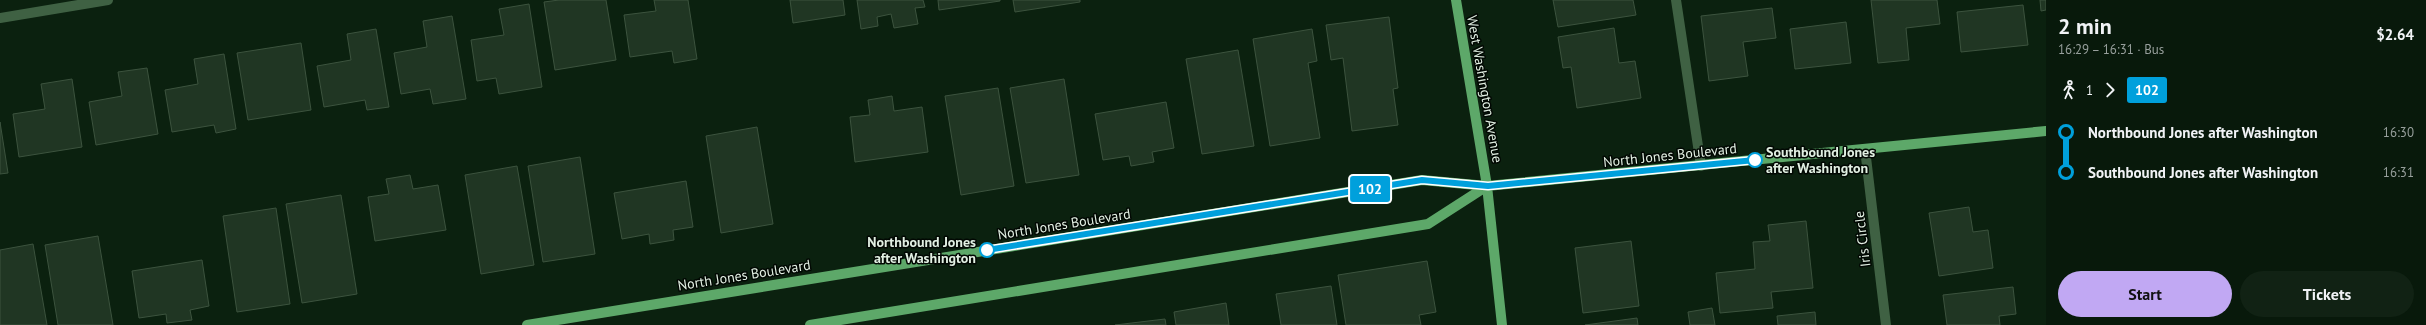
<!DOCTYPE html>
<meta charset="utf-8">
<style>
:root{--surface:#08190b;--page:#112214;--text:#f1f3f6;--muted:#98a09d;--accent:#c1a8f3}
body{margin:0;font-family:"PT Sans",sans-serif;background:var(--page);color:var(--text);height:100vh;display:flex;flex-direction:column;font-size:15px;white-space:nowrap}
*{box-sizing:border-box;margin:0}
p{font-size:13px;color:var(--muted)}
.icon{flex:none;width:22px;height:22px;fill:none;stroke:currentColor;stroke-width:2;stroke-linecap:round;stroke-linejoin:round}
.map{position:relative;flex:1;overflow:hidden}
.details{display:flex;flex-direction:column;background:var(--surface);width:380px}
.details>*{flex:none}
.badge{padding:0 8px;border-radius:3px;font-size:14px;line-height:26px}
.map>.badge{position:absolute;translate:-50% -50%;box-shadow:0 0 0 2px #fff}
.legs{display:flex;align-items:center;gap:6px;height:44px;padding:0 12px;font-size:13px}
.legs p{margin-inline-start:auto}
.head{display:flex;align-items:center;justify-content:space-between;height:68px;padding:0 12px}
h1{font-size:22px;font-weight:800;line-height:30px}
.cta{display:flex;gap:8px;margin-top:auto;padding:8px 12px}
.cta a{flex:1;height:46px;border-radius:24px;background:var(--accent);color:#111;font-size:16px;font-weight:800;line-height:46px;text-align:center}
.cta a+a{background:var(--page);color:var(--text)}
ul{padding:0 12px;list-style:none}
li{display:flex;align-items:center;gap:14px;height:40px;font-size:15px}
li i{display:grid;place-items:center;width:6px;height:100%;margin:0 5px;background:currentColor}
li i::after{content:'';width:10px;height:10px;margin:-5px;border:3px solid;border-radius:50%;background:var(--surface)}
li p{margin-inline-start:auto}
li:first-child i{background:linear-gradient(#0000 50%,currentColor 0)}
li:last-child i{background:linear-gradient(currentColor 50%,#0000 0)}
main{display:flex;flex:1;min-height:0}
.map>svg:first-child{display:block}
.building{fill:#203623;stroke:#3c533e}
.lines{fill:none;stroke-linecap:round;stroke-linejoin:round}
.minor{stroke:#3f6143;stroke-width:10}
.major{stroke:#5da869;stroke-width:10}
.line-1-casing{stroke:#fff;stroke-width:9}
.line-1{stroke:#00a0dc;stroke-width:6}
.stop-1-dot{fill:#fff;stroke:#00a0dc;stroke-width:2}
.labels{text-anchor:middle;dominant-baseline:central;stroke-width:3;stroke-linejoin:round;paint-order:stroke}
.street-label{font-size:14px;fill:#e2f0e3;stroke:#020803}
.stop-label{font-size:14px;font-weight:bold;fill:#e2f0e3;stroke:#020803;text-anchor:start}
</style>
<main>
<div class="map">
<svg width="2046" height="325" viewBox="0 0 2046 325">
<rect width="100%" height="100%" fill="#0b210f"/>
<path class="building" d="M 559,0 L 606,0 L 616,60 L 555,70 L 544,2 Z
M 654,0 L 688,0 L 697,59 L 674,63 L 672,51 L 630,57 L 624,15 L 656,11 Z
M 790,0 L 843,0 L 845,15 L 793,23 Z
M 857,0 L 923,0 L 925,7 L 915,8 L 918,24 L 894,28 L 891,14 L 877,17 L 878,26 L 861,29 Z
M 938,0 L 1000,0 L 1000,1 L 939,10 Z
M 1013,0 L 1080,0 L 1080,2 L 1015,12 Z
M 1553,0 L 1633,0 L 1636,15 L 1558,27 Z
M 1871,0 L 1937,0 L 1940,24 L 1906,28 L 1909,60 L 1878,63 Z
M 2040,0 L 2046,0 L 2046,10 L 2041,11 Z
M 529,4 L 542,87 L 499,94 L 496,78 L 477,81 L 471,40 L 504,35 L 499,9 Z
M 2023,5 L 2028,45 L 1961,52 L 1957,12 Z
M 1772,8 L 1776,38 L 1743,42 L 1748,76 L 1709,81 L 1701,16 Z
M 452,16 L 466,99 L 433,104 L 430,89 L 401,94 L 394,53 L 427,47 L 423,21 Z
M 1389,17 L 1398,88 L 1393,89 L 1398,125 L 1352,131 L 1343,58 L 1331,60 L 1326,25 Z
M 1846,22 L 1851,63 L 1795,69 L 1790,29 Z
M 1614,28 L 1619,63 L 1635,61 L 1641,98 L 1577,108 L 1571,67 L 1563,68 L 1558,37 Z
M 376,29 L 389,107 L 367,110 L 365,100 L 324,107 L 317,66 L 351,60 L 347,34 Z
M 1312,29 L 1317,61 L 1308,63 L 1320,138 L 1270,146 L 1253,39 Z
M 301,43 L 311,110 L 248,120 L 237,53 Z
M 1238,50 L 1254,146 L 1202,154 L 1186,59 Z
M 224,54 L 236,129 L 216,133 L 214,125 L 172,132 L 165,90 L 198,84 L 194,59 Z
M 147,68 L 158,134 L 96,145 L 89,102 L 122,96 L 118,72 Z
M 72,79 L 82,147 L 19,157 L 13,114 L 45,109 L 41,84 Z
M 1064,79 L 1079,175 L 1026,183 L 1010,88 Z
M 998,88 L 1014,186 L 961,195 L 945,96 Z
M 892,96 L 894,111 L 922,107 L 928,152 L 855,162 L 850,117 L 870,115 L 868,100 Z
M 1166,102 L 1174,148 L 1152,152 L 1154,162 L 1131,166 L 1129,156 L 1103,160 L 1095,114 Z
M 0,122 L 8,173 L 0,174 Z
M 757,127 L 773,224 L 721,233 L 706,136 Z
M 580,157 L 595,254 L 543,262 L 528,166 Z
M 517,166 L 534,265 L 481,274 L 465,175 Z
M 410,175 L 413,189 L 438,185 L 446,230 L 375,241 L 368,197 L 389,194 L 386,179 Z
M 686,181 L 693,227 L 673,230 L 674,240 L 650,244 L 649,234 L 622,239 L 614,193 Z
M 341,195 L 357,294 L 302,303 L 286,204 Z
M 1969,207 L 1973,232 L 1988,230 L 1993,268 L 1939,276 L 1929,213 Z
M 276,208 L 290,304 L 237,312 L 223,216 Z
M 1806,221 L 1813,288 L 1771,292 L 1773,308 L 1720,313 L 1716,273 L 1755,269 L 1753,242 L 1770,241 L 1768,225 Z
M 98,236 L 113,325 L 58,325 L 45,245 Z
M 1631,241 L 1639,306 L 1583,313 L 1575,248 Z
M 33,244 L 47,325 L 0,325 L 0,250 Z
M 202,260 L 209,306 L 190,310 L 192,320 L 167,323 L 166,314 L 139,318 L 132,271 Z
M 1427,261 L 1436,312 L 1419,315 L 1421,325 L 1346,325 L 1338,275 Z
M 1331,286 L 1337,325 L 1281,325 L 1276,294 Z
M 2013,287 L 2016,314 L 1999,316 L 2000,325 L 1947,325 L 1943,295 Z
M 1226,303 L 1229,325 L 1176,325 L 1174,312 Z
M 1712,308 L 1715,325 L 1690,325 L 1688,312 Z
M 1815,312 L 1816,325 L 1778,325 L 1777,316 Z
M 1637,318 L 1638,325 L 1585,325 Z
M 1165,319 L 1166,325 L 1115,325 Z"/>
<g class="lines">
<path class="minor" d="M 1676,0 L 1701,166
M 0,18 L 108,0
M 1865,149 L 1886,325"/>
<path class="major" d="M 1456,0 L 1487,186 L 1502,325
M 527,325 L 1422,180 L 1487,186 L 2046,131
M 810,325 L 1428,224 L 1487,186"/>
</g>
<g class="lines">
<defs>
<path id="line-1" d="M 987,250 L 1422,180 L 1488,186 L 1755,160"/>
</defs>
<use href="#line-1" class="line-1-casing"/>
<use href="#line-1" class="line-1"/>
</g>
<g class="stop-1-dot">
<circle cx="1755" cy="160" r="7"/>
<circle cx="987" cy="250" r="7"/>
</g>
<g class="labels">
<g class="street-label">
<text transform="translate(1485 89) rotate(80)">West Washington Avenue</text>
<text transform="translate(1670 155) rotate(-6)">North Jones Boulevard</text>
<text transform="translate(1064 224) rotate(-9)">North Jones Boulevard</text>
<text transform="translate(1862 239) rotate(-97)">Iris Circle</text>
<text transform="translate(744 275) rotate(-9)">North Jones Boulevard</text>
</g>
<g class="stop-label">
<text x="1766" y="152">Southbound Jones<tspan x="1766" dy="16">after Washington</tspan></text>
<text x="976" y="242" text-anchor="end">Northbound Jones<tspan x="976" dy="16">after Washington</tspan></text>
</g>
</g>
</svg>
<b class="badge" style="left:1370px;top:189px;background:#00a0dc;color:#fff">102</b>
</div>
<section class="details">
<div class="head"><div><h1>2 min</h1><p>16:29 – 16:31 · Bus</p></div><b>$2.64</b></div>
<div class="legs"><svg class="icon" aria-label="walk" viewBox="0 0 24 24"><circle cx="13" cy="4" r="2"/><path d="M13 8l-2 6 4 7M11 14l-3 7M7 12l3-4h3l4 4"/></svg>1<svg class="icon" aria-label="forward" viewBox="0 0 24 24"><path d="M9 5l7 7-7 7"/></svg><b class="badge" style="background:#00a0dc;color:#fff">102</b></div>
<ul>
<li><i style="color:#00a0dc"></i><b>Northbound Jones after Washington</b><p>16:30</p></li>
<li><i style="color:#00a0dc"></i><b>Southbound Jones after Washington</b><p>16:31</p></li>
</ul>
<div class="cta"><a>Start</a><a>Tickets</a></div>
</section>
</main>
